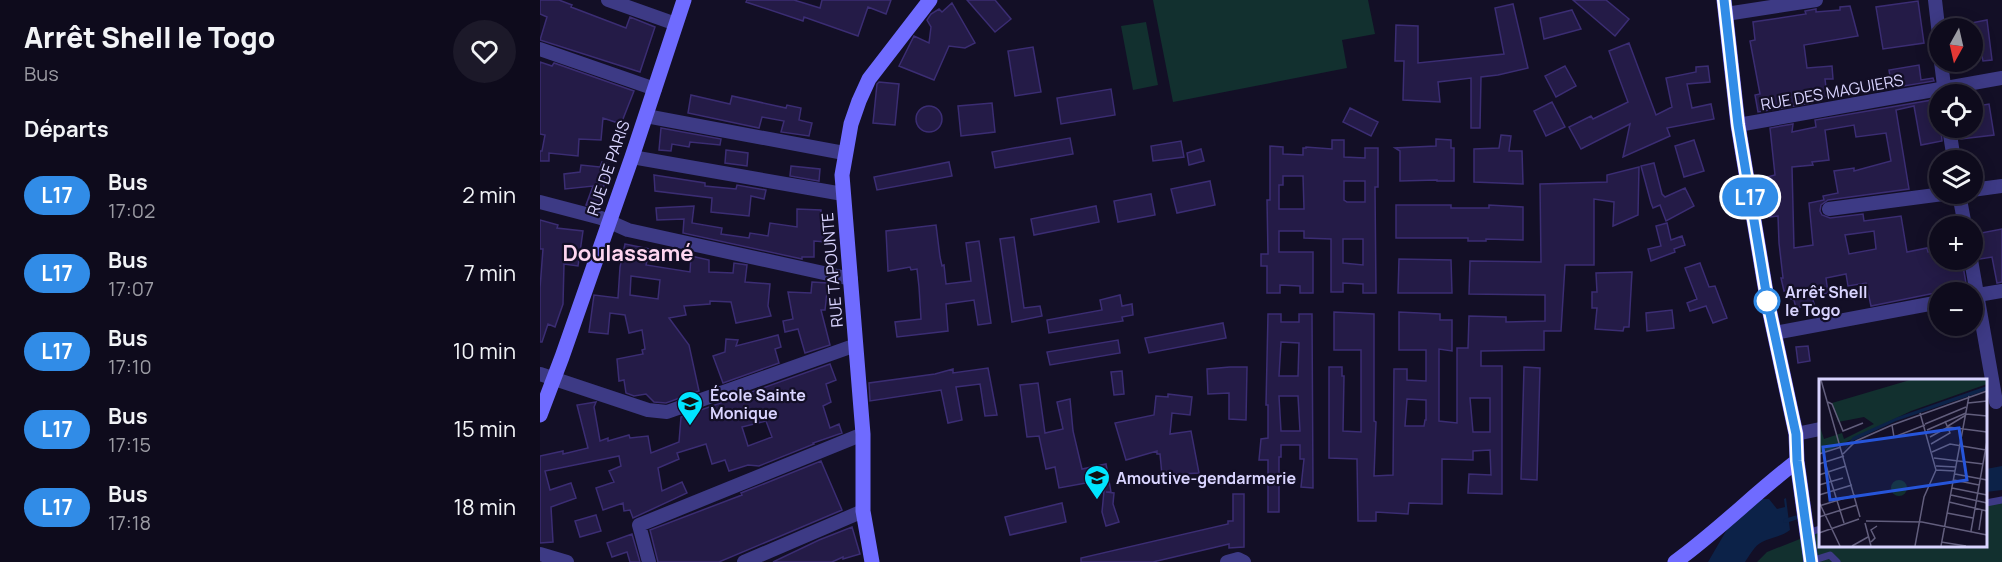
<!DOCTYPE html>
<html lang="fr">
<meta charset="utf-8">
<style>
:root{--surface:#0e0b1c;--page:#1c1929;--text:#f1f3f6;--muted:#9b9ba3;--line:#2e2b3b}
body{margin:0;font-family:Manrope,sans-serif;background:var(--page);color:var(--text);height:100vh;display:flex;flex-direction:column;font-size:22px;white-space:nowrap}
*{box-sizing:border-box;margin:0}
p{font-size:20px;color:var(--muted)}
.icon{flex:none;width:33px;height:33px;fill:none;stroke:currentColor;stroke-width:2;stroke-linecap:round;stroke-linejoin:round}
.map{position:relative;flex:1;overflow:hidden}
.panel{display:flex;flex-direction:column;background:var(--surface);width:540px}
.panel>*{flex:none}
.badge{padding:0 12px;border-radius:20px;font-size:21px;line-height:39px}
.needle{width:39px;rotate:188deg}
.controls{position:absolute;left:1389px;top:18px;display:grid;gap:12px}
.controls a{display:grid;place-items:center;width:54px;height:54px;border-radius:50%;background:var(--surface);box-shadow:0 3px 15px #0003,0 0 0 2px var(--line);font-size:30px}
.map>.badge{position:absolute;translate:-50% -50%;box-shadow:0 0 0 3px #fff}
h2{padding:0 24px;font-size:22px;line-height:54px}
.round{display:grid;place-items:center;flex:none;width:63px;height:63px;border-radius:32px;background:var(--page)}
.head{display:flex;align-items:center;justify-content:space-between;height:102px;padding:0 24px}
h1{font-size:28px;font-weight:800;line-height:45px}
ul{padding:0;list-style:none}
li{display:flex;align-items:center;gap:18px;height:78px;padding:0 24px}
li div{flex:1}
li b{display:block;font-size:22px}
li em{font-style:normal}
li .badge{min-width:66px;font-weight:700;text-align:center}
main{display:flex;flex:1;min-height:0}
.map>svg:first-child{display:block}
.green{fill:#12302f}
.water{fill:#0c2248}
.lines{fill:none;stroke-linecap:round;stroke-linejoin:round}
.stream{stroke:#0c2248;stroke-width:4}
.building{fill:#241b47;stroke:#3b2d73;stroke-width:1.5;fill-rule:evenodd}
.lane{stroke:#3d3a85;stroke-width:7}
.street{stroke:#3d3a85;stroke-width:14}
.secondary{stroke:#6f6bff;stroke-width:15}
.line-casing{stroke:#fff;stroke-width:14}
.line{stroke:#318ce7;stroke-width:9}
.stop-dot{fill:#fff;stroke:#318ce7;stroke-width:3}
.labels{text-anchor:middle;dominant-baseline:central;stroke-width:4.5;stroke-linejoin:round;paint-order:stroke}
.street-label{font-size:16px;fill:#d9d4ff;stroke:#130f26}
.stop-label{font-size:16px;font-weight:bold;fill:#d9d4ff;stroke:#130f26;text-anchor:start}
.poi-label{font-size:16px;font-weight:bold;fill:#d9d4ff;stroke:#130f26;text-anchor:start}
.district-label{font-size:22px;font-weight:bold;fill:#ffd6f0;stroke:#130f26}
.inset-road{fill:none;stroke:#625e7d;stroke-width:1.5}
.view{fill:#2655da;fill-opacity:0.15;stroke:#2655da;stroke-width:3}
.inset-edge{fill:none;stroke:#d9d4ff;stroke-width:3}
</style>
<main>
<section class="panel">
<div class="head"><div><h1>Arrêt Shell le Togo</h1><p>Bus</p></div><a class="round"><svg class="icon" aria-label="heart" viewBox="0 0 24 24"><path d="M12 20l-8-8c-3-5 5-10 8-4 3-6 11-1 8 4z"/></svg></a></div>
<h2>Départs</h2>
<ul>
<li><span class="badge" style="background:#318ce7;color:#fff">L17</span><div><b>Bus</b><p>17:02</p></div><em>2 min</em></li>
<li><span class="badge" style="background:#318ce7;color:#fff">L17</span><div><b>Bus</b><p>17:07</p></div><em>7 min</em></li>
<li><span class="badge" style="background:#318ce7;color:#fff">L17</span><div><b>Bus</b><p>17:10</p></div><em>10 min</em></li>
<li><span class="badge" style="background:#318ce7;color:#fff">L17</span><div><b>Bus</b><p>17:15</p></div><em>15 min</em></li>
<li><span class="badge" style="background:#318ce7;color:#fff">L17</span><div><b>Bus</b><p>17:18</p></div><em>18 min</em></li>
</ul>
</section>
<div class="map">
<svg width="1462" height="562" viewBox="0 0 1462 562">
<rect width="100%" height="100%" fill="#130f26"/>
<path class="green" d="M 613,0 L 828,0 L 835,34 L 802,40 L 807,68 L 633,102 Z
M 606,22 L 618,85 L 593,90 L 581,26 Z
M 1462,499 L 1462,562 L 1217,562 L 1227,552 L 1280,531 L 1280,546 L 1446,546 L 1446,502 Z"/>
<path class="water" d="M 1462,466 L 1462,490 L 1446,492 L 1446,469 Z
M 1246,498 L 1250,530 C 1241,537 1231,537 1222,542 C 1214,546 1210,555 1205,562 L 1168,562 L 1189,526 L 1220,499 L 1229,499 L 1237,509 L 1245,507 L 1244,499 Z"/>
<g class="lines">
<path class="stream" d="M 1245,521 L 1261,516"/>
</g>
<path class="building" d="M 0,0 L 19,0 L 32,5 L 31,7 L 86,28 L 90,17 L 115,27 L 100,72 L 0,40 L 7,17 L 0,14 Z
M 207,0 L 254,0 L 280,8 L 282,0 L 351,0 L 346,14 L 328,7 L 318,36 L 264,17 L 263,21 L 206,2 Z
M 427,0 L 455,0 L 471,19 L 455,32 Z
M 1033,0 L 1066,0 L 1089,19 L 1075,36 Z
M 1378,1 L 1384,43 L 1343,49 L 1336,7 Z
M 412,3 L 435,43 L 425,48 L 409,46 L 394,80 L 359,66 L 374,36 L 389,43 L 391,27 L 387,20 L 391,14 L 399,9 L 402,12 Z
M 973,4 L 988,68 L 958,75 L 941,77 L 940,128 L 931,128 L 931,78 L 898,82 L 900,102 L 863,100 L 864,61 L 855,61 L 856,25 L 878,26 L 878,63 L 964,54 L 955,8 Z
M 1310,6 L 1318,36 L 1264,45 L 1267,68 L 1292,66 L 1293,79 L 1285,79 L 1287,96 L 1271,98 L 1272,103 L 1218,112 L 1215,95 L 1220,94 L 1210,41 L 1215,40 L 1213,22 L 1266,14 L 1265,11 L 1276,9 L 1276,12 L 1300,10 L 1300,7 Z
M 1032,10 L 1041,29 L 1004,39 L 1000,18 Z
M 1447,20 L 1452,60 L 1443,61 L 1437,32 L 1432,33 L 1431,23 Z
M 1089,43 L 1116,115 L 1132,107 L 1126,78 L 1156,72 L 1156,67 L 1168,66 L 1170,82 L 1147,84 L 1152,108 L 1171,104 L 1174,119 L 1127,128 L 1130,136 L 1083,157 L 1090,124 L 1041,149 L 1029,127 L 1051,116 L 1053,119 L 1088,102 L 1069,51 Z
M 493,47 L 501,92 L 475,96 L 468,51 Z
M 0,62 L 12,66 L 14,63 L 94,91 L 81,124 L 63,118 L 61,140 L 39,139 L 38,156 L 9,153 L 9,161 L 0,161 L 0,151 L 2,151 L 5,135 L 0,134 Z
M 1379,65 L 1381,80 L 1393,78 L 1394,81 L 1352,88 L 1349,70 Z
M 1025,66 L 1036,86 L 1016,97 L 1005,76 Z
M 339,82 L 359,84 L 355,125 L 333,123 L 337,84 Z
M 571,89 L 575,115 L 521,124 L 517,98 Z
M 151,95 L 190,104 L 192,96 L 246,108 L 247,105 L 261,108 L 259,120 L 272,123 L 269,136 L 241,132 L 244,121 L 222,117 L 219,128 L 148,113 Z
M 1398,99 L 1402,141 L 1381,145 L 1374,106 L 1356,110 L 1369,189 L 1288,200 L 1281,205 L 1280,211 L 1282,215 L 1290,218 L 1323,214 L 1324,221 L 1361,216 L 1367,252 L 1387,248 L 1388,252 L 1400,250 L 1400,260 L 1422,260 L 1427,289 L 1419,292 L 1400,292 L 1331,306 L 1326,283 L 1308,286 L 1306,274 L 1286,278 L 1288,293 L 1272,296 L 1274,304 L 1256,308 L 1254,300 L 1251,299 L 1252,289 L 1244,291 L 1241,278 L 1243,278 L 1239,243 L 1238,216 L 1230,217 L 1227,177 L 1235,175 L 1230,128 L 1253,124 L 1252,132 L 1276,127 L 1275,120 ZM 1314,125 L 1316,137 L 1346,133 L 1351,161 L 1314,171 L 1314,168 L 1294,171 L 1298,193 L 1283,196 L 1284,200 L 1269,203 L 1273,245 L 1254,248 L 1252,167 L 1273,165 L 1272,162 L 1289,160 L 1285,130 ZM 1334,231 L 1336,249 L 1309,254 L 1305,235 Z
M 1012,102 L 1025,127 L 1006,136 L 994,111 Z
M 452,103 L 455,132 L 421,136 L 418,106 Z
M 1449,104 L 1454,135 L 1421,139 L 1418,128 L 1432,128 L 1432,107 Z
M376 119a13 13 0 1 1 26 0a13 13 0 1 1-26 0Z
M 810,108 L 838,122 L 831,136 L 803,122 Z
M 121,128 L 181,139 L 180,145 L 150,142 L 149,147 L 132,144 L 131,151 L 119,150 Z
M 961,135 L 971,136 L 969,151 L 982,151 L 983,184 L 934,182 L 934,149 L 959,148 Z
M 530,138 L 533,154 L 455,168 L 452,152 Z
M 896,139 L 911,140 L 911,148 L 914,148 L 914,181 L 897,181 L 897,180 L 860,181 L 860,151 L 855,148 L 896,146 Z
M 792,140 L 804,140 L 804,157 L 825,158 L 825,148 L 838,148 L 838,187 L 835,187 L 836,293 L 823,293 L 823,284 L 803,283 L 803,292 L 791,292 L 791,239 L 764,238 L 764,231 L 739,231 L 739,252 L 773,252 L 773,293 L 760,293 L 760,286 L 740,285 L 740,293 L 727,293 L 727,266 L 721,266 L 721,254 L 728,254 L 727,200 L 730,200 L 730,146 L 743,147 L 743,154 L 763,155 L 763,148 L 766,148 L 766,147 L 792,149 ZM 743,176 L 763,176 L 764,209 L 739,209 L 739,185 L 743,185 ZM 804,181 L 825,181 L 825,202 L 807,202 L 804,200 ZM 803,239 L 823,239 L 823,265 L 803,263 Z
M 1154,140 L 1164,171 L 1144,177 L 1135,146 Z
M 641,141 L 644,157 L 613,161 L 611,146 Z
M 661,149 L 664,161 L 649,165 L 647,153 Z
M 186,150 L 208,153 L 207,166 L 185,163 Z
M 62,162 L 66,163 L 63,194 L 58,208 L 46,205 L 53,186 L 25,189 L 24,174 L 40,172 L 41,165 L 60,167 Z
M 409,162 L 412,176 L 337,190 L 334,177 Z
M 1114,163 L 1122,194 L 1125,197 L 1145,188 L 1154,206 L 1126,221 L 1120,205 L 1113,208 L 1111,203 L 1101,166 Z
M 251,166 L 280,169 L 279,181 L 250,176 Z
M 1099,167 L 1098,215 L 1073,226 L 1074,202 L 1054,199 L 1054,265 L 1025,265 L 1021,331 L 1004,331 L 1004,350 L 941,351 L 941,366 L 962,366 L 962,494 L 928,493 L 929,474 L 951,475 L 950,450 L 933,451 L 933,460 L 902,459 L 902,504 L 869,503 L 868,514 L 836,512 L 836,521 L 818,521 L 817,459 L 789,458 L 789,367 L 802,367 L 802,376 L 804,376 L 803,431 L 821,432 L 821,350 L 794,350 L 794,312 L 834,314 L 834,421 L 836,422 L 834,476 L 853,475 L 854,369 L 867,369 L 867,380 L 886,381 L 886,350 L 859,350 L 859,312 L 900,314 L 900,320 L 912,320 L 912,351 L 899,349 L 899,421 L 917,423 L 917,348 L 928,348 L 929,316 L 966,317 L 966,322 L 1005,321 L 1005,295 L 929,294 L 930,261 L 1001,262 L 1000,184 L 1067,182 L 1067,175 ZM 930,398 L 950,398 L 950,432 L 933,432 ZM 867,399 L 886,400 L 886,420 L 885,420 L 884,426 L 865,426 Z
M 114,175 L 165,183 L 165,186 L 196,189 L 197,185 L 226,190 L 224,199 L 211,196 L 209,216 L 171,212 L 172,198 L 115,191 Z
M 670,181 L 675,205 L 637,213 L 631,189 Z
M 611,194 L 615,215 L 578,222 L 574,201 Z
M 856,205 L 911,205 L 911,208 L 949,208 L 949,205 L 983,207 L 983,240 L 946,239 L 946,241 L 928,241 L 928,238 L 856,238 Z
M 154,206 L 152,223 L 182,228 L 181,234 L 209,238 L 210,233 L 228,236 L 230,223 L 257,227 L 257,209 L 281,210 L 281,226 L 286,226 L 286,242 L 274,241 L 274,257 L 262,257 L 262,259 L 143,233 L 144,219 L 117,220 L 116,208 Z
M 556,206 L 559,222 L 494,235 L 491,219 Z
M 0,220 L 18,225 L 17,228 L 43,231 L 38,266 L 24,264 L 23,304 L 15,327 L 8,324 L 2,342 L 0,342 L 0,288 L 3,249 L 0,249 Z
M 1127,223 L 1131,240 L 1142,236 L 1145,245 L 1134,249 L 1135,252 L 1111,261 L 1108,249 L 1121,246 L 1116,226 Z
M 396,225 L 400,257 L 402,266 L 404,265 L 406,284 L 431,281 L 426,243 L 439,241 L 451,323 L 438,325 L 434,300 L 406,304 L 408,331 L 357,337 L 355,322 L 381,319 L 379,287 L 377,269 L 371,270 L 370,267 L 348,271 L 346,231 Z
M 1462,229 L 1462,282 L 1457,283 L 1452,257 L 1440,259 L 1434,252 L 1433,245 L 1444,243 L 1441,233 Z
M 474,237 L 484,308 L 500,306 L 502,316 L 472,322 L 460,239 Z
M 85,244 L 110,249 L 106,265 L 150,272 L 151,256 L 169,260 L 169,272 L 193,273 L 194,263 L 207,265 L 205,282 L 230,284 L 228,306 L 231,316 L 196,323 L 191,302 L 170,301 L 170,304 L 144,306 L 146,315 L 129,318 L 149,345 L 159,391 L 126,403 L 114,402 L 106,394 L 94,396 L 86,393 L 84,380 L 79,381 L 77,359 L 103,354 L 102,350 L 105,349 L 102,330 L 89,333 L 85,315 L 70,313 L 68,334 L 49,332 L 54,295 L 78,298 L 80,267 ZM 91,276 L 120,280 L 118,299 L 90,295 Z
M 859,259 L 911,260 L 912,293 L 858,293 Z
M 1160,263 L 1169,287 L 1175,286 L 1187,318 L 1173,323 L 1166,306 L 1150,311 L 1147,303 L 1157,299 L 1145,268 Z
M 1092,272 L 1089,327 L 1084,327 L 1083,331 L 1055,329 L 1057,308 L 1052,308 L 1052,292 L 1057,292 L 1056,273 Z
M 272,282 L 288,283 L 285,310 L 281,310 L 290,345 L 265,353 L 258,329 L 245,332 L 243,321 L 253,319 L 248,292 L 271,293 Z
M 580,295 L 582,306 L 592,304 L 593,315 L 582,317 L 583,321 L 509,333 L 507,320 L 562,310 L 560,300 Z
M 1132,310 L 1134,328 L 1107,331 L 1106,313 Z
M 728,314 L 741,314 L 741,322 L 759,322 L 759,314 L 772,314 L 773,488 L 761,487 L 764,459 L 760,459 L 760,445 L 741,445 L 741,457 L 739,457 L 739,512 L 728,512 L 728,460 L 719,460 L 721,439 L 728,438 L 728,405 L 726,405 ZM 741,342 L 759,343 L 758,376 L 739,376 ZM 739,396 L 758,396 L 760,431 L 741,431 Z
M 683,323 L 686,338 L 609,353 L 605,338 Z
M 238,335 L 241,347 L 235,349 L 239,363 L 183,383 L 173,356 L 185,352 L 186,339 L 198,340 L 196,346 Z
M 578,340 L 580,353 L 510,365 L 507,352 Z
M 1268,346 L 1270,361 L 1258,363 L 1256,347 Z
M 290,364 L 296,380 L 286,384 L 291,402 L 283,406 L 290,428 L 299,424 L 302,433 L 273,443 L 274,444 L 219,466 L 208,465 L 189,471 L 185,460 L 172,464 L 166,444 L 137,453 L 139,459 L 118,468 L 122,491 L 142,482 L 147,493 L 93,518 L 90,510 L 84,511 L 83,503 L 63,510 L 56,488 L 74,482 L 69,471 L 81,466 L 79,456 L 5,471 L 10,490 L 31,483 L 36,498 L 11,507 L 13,542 L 0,543 L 0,456 L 23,451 L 23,454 L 48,448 L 37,405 L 56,402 L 54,407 L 60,441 L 68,438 L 68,441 L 89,435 L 90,438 L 108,436 L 111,453 L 139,442 L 141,417 ZM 226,421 L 232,437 L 208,446 L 202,427 Z
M 690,367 L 707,367 L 706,420 L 689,419 L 689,393 L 668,394 L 667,369 Z
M 984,367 L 1000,368 L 997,480 L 981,479 Z
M 448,368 L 457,415 L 445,416 L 440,384 L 416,387 L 422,420 L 408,423 L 401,390 L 330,401 L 329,383 L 395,374 L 413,369 L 413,373 Z
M 582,371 L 584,394 L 574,395 L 571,372 Z
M 498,383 L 505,433 L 523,429 L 517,402 L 530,399 L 533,431 L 542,469 L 566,464 L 571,492 L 566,492 L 574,493 L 573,504 L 579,522 L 566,526 L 562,512 L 564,491 L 556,490 L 557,481 L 519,488 L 515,467 L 506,469 L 499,436 L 487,437 L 480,385 Z
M 628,394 L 652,397 L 650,415 L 632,413 L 630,434 L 651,431 L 659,473 L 622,475 L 620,454 L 617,454 L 617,451 L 586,460 L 575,423 L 614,415 L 616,396 L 628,397 Z
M 281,461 L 302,510 L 179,562 L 118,562 L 110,530 L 202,495 L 201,493 Z
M 693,494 L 704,494 L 704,547 L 689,548 L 689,544 L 613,562 L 541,562 L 541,558 L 688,524 L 688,521 L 693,521 Z
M 522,503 L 526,522 L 470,535 L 465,517 Z
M 56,515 L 61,531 L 40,537 L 35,521 Z
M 312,527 L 320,554 L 303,559 L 303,557 L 292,562 L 233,562 L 279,540 Z
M 92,534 L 100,562 L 90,562 L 87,552 L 72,557 L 67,543 Z"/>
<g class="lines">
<path class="lane" d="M 1446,503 L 1462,500
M 1267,533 L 1280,529
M 1271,561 L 1290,555 L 1297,562"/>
<path class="street" d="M 68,0 L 136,24
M 1395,0 L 1400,44
M 1186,14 L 1276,0
M 0,49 L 115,89
M 1401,62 L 1405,94
M 106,116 L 304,153
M 1198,125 L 1462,78
M 1409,128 L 1414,160
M 92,157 L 303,194
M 1432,190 L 1462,186
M 1419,194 L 1425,226
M 0,202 L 61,218 L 88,230 L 311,279
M 1289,209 L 1403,194
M 1431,260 L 1456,402
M 1432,296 L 1462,291
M 1235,333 L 1400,302
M 0,374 L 108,410 L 127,412 L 316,345
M 1256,434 L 1280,429
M 0,554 L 27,562
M 109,562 L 99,525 L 323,434
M 204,562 L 323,511
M 687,562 L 698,559 L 704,562"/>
<path class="secondary" d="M 1184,0 L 1198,125 L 1228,304 L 1256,434 L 1257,461 L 1271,562
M 0,415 L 22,357 L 92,157 L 144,0
M 332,562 L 323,511 L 323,434 L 302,175 L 311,124 L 319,101 L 329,79 L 390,0
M 1135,562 C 1178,531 1215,493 1257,461"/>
</g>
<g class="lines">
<defs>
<path id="line" d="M 1184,0 L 1198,125 L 1228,304 L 1256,434 L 1257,461 L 1271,562"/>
</defs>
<use href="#line" class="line-casing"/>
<use href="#line" class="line"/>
</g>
<defs>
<symbol id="school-pin" viewBox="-11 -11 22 30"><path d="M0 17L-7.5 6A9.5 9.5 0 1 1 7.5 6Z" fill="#00e5ff" stroke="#130f26"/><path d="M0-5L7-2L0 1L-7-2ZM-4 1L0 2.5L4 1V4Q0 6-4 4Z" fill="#111"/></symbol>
</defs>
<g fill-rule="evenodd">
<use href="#school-pin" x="135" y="389" width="30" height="40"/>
<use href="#school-pin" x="542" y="463" width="30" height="40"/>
</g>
<circle class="stop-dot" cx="1227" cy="301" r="12"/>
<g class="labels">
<g class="street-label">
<text transform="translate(1292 92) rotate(-10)">RUE DES MAGUIERS</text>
<text transform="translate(68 168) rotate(-71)">RUE DE PARIS</text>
<text transform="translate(292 270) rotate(-95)">RUE TAPOUNTE</text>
</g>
<g class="stop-label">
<text x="1245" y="292">Arrêt Shell<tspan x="1245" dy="18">le Togo</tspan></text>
</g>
<g class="poi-label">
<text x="170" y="395">École Sainte<tspan x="170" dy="18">Monique</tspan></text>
<text x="576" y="478">Amoutive-gendarmerie</text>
</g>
<g class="district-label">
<text x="88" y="253">Doulassamé</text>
</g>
</g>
<g transform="translate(1279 379)">
<rect width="168" height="168" fill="#130f26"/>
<path d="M 91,1 L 168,1 L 168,5 L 92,32 L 0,76 L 0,45 L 5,60 L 23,54 L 25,60 L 55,45 L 45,38 L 19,43 L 13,24 ZM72 109a8 8 0 1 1 16 0a8 8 0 1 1-16 0Z" fill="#12302f"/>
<path d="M 168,7 L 168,11 L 77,42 L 34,62 L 25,71 L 34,58 L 79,38 Z" fill="#0c2248"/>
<path class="inset-road" d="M 2,1 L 41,138M 9,23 L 13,25 L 24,52 L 44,44M 149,24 L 168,22M 147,35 L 168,37M 106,45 L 147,28M 73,46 L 75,58 L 106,46M 129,47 L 147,36M 108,51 L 147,34M 111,58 L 129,48 L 168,53M 112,65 L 131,54 L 126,42M 113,73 L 131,65 L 167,71M 0,75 L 22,68M 24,75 L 37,62 L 73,46 L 168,12M 115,79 L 164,85M 6,83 L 25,144M 0,85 L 25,77M 117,87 L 137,88M 117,91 L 136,92M 136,95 L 168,101M 0,96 L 27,87M 135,101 L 160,106M 0,106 L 24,99M 133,109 L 168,116M 0,116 L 33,106M 132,116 L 168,124M 0,123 L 21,167M 130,123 L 168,132M 0,127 L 36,116M 128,134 L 154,139M 0,138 L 38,126M 47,142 L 103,143 L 168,156M 46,144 L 52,167M 160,151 L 163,131M 152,152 L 168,62M 0,154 L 40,140M 52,163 L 56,159 L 52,151 L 58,147M 122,163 L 147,167M 33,167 L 49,158M 96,167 L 105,118 L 117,91 L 101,34M 122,167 L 150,17"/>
<path class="view" d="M 140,49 L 148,101 L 11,121 L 4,68 Z"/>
<rect width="168" height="168" class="inset-edge"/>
</g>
</svg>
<div class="controls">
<a><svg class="needle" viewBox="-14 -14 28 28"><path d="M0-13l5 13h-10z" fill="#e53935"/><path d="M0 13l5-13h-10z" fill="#9b9ba3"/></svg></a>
<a><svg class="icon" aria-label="locate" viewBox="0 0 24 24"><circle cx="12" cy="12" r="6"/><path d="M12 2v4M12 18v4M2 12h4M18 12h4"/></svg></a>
<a><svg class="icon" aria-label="layers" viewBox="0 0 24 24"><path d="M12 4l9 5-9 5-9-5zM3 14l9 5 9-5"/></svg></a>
<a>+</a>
<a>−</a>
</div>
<b class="badge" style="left:1210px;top:197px;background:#318ce7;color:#fff">L17</b>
</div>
</main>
